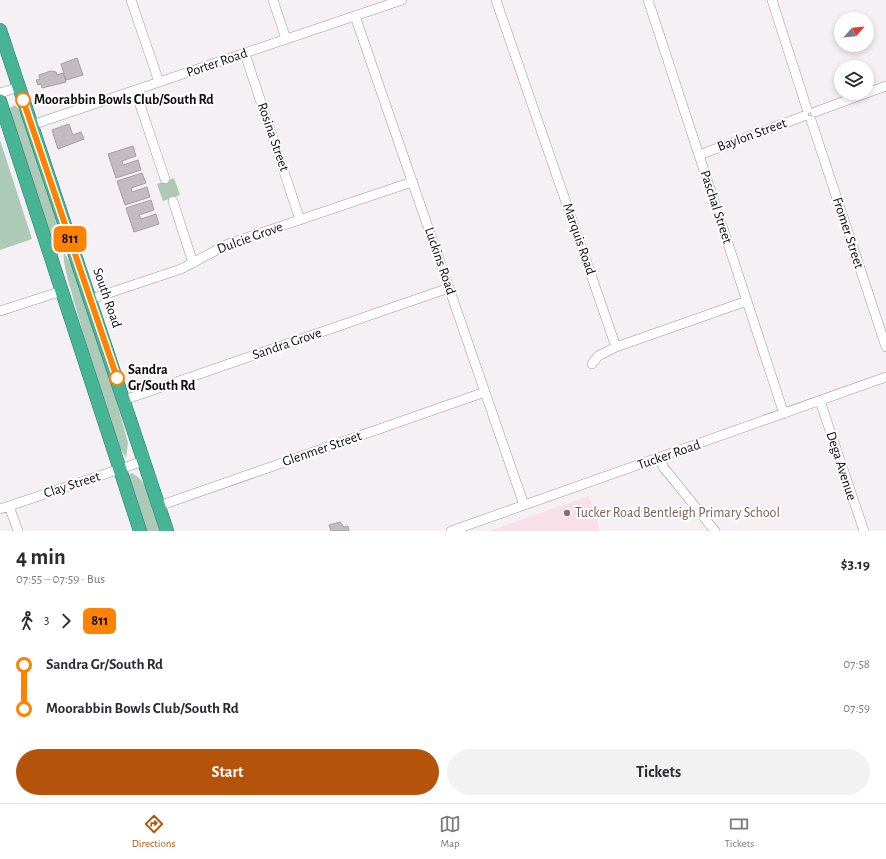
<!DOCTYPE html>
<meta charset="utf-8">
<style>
:root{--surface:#fff;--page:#f2f2f3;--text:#2b2b33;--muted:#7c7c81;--line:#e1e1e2;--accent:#b45309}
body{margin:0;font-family:"Alegreya Sans",sans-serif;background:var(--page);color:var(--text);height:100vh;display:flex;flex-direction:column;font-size:15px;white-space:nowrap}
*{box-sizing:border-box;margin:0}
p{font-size:13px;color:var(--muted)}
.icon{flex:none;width:22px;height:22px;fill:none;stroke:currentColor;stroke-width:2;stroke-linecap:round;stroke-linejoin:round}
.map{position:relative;height:531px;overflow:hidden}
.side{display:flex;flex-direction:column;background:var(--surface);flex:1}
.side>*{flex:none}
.badge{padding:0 8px;border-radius:6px;font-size:14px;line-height:26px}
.needle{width:26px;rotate:63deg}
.controls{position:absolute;left:834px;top:12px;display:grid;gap:8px}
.controls a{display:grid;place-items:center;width:40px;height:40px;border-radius:50%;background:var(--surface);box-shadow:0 2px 6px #0003;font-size:20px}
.map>.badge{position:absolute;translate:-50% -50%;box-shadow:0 0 0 2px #fff}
.legs{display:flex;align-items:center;gap:6px;height:44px;padding:0 16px;font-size:13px}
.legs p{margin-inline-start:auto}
.head{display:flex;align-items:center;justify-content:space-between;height:68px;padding:0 16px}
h1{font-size:22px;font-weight:700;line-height:30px}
.cta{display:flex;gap:8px;margin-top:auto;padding:8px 16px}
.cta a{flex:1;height:46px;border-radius:24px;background:var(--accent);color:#fff;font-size:16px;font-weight:700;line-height:46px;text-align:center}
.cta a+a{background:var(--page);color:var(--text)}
ul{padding:0 16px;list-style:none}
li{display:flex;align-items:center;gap:14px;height:44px;font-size:15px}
li i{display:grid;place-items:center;width:6px;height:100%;margin:0 5px;background:currentColor}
li i::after{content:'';width:10px;height:10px;margin:-5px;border:3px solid;border-radius:50%;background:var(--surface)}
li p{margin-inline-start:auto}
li:first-child i{background:linear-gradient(#0000 50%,currentColor 0)}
li:last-child i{background:linear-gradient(currentColor 50%,#0000 0)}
.menu{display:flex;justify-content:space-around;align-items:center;height:56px;border-top:1px solid var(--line);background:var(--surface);font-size:11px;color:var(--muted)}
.menu a{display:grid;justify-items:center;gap:2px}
.menu .selected{color:var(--accent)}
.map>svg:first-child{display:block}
.education{fill:#f9e0e8}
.green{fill:#accab7}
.building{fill:#c2bcc0;stroke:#a49fa2}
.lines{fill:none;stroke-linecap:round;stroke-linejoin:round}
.minor-casing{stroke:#9c989d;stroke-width:10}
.highway-casing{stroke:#337966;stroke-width:14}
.minor{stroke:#fff;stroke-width:9}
.highway{stroke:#47b496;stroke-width:13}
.line-1-casing{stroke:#fff;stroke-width:9}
.line-1{stroke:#ff8200;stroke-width:6}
.stop-1-dot{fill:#fff;stroke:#ff8200;stroke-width:2}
.education-dot{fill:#8d6e63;stroke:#fff;stroke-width:1.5}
.labels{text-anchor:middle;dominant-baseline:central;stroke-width:4;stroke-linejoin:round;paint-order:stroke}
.street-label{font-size:14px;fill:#0d0c0d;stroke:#fff}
.stop-label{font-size:14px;font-weight:bold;fill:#0d0c0d;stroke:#fff;text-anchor:start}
.education-label{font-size:14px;fill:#785e54;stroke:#fff;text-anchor:start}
</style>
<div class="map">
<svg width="886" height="531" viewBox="0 0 886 531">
<rect width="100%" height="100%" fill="#f4f0f4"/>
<path class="education" d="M 589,496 L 600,531 L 489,531 Z"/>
<path class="green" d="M 14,105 L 17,107 L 22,115 L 62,234 L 60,238 L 55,240 L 51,238 L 9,109 Z
M 0,140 L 32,239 L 0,250 Z
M 174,178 L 180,195 L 163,201 L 157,184 Z
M 64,253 L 71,263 L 111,381 L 128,443 L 126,458 L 119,446 L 82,330 C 79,314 61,264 64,253 Z
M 132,473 C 151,483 155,512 161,531 L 146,531 L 128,475 Z"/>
<path class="building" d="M 77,58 L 83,75 L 66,80 L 61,64 Z
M 51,71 L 56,72 L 57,75 L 63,73 L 66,82 L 42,88 L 41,84 L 38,85 L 36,80 L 40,79 L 39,75 Z
M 69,124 L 73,135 L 81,132 L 84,139 L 58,149 L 52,130 Z
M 133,146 L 136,156 L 122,161 L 123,165 L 138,160 L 141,170 L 116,178 L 108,154 Z
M 142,173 L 146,183 L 131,188 L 132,192 L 147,187 L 150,197 L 125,205 L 117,181 Z
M 151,200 L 154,210 L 139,215 L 141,219 L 156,214 L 159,224 L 134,232 L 126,208 Z
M 340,522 L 344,527 L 348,526 L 349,531 L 331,531 L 329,525 Z"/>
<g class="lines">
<defs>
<path id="minor" d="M 131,0 L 159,82
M 273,0 L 286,39
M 496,0 L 616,347 L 747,301
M 648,0 L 784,414
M 772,0 L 807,109
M 355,16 L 524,505
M 245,54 L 300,220
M 135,90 L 165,179
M 0,93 L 19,87
M 815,112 L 886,86
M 811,120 L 886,347
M 32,125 L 402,0
M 699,155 L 804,116
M 173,201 L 193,263
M 91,299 L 181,269 L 228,244 L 412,182
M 0,311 L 62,291
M 592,364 L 598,356 L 616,347
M 124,400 L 449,288
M 820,401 L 864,531
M 659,458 L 664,468 L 715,531
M 9,506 L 18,531
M 159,506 L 485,392
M 0,509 L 144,461
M 451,531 L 886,377"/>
<path id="highway" d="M 0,30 L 167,531
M 0,101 L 140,531
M 49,250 L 72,242"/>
</defs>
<use href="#minor" class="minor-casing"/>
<use href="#highway" class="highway-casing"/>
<use href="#minor" class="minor"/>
<use href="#highway" class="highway"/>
</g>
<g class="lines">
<defs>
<path id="line-1" d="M 23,100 L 117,378"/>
</defs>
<use href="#line-1" class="line-1-casing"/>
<use href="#line-1" class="line-1"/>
</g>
<g class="stop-1-dot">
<circle cx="23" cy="100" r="7"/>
<circle cx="117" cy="378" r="7"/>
</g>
<circle class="education-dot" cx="567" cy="513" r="4"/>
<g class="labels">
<g class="street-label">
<text transform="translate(217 63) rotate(-19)">Porter Road</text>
<text transform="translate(752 135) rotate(-20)">Baylon Street</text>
<text transform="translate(273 137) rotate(71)">Rosina Street</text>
<text transform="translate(716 207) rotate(72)">Paschal Street</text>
<text transform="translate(848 233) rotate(72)">Fromer Street</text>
<text transform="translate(250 238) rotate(-20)">Dulcie Grove</text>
<text transform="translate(579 239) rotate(71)">Marquis Road</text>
<text transform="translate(440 261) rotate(71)">Luckins Road</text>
<text transform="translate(107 298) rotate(71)">South Road</text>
<text transform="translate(287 344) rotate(-19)">Sandra Grove</text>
<text transform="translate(322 449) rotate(-19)">Glenmer Street</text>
<text transform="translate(669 455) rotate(-19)">Tucker Road</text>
<text transform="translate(841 466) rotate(72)">Dega Avenue</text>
<text transform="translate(72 485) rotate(-18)">Clay Street</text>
</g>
<g class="stop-label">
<text x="34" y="100">Moorabbin Bowls Club/South Rd</text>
<text x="128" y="370">Sandra<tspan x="128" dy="16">Gr/South Rd</tspan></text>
</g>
<g class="education-label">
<text x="575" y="513">Tucker Road Bentleigh Primary School</text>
</g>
</g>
</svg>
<div class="controls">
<a><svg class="needle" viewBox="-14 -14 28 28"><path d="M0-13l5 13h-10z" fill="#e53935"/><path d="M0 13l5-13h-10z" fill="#7c7c81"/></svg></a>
<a><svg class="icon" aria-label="layers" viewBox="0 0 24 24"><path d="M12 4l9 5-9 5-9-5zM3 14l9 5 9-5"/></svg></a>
</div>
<b class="badge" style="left:70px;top:239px;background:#ff8200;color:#111">811</b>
</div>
<section class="side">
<div class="head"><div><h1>4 min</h1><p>07:55 – 07:59 · Bus</p></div><b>$3.19</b></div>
<div class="legs"><svg class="icon" aria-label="walk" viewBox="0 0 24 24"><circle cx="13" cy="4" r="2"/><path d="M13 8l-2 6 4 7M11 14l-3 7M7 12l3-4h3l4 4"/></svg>3<svg class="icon" aria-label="forward" viewBox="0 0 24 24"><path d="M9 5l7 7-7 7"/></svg><b class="badge" style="background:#ff8200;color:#111">811</b></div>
<ul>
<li><i style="color:#ff8200"></i><b>Sandra Gr/South Rd</b><p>07:58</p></li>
<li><i style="color:#ff8200"></i><b>Moorabbin Bowls Club/South Rd</b><p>07:59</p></li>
</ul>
<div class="cta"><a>Start</a><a>Tickets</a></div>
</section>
<nav class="menu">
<a class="selected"><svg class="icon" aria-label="directions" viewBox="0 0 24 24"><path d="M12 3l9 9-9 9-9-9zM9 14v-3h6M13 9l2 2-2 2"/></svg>Directions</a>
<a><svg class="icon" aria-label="map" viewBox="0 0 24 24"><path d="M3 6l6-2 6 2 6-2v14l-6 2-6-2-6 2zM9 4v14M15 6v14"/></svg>Map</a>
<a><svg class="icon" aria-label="tickets" viewBox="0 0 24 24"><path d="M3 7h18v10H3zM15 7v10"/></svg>Tickets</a>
</nav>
